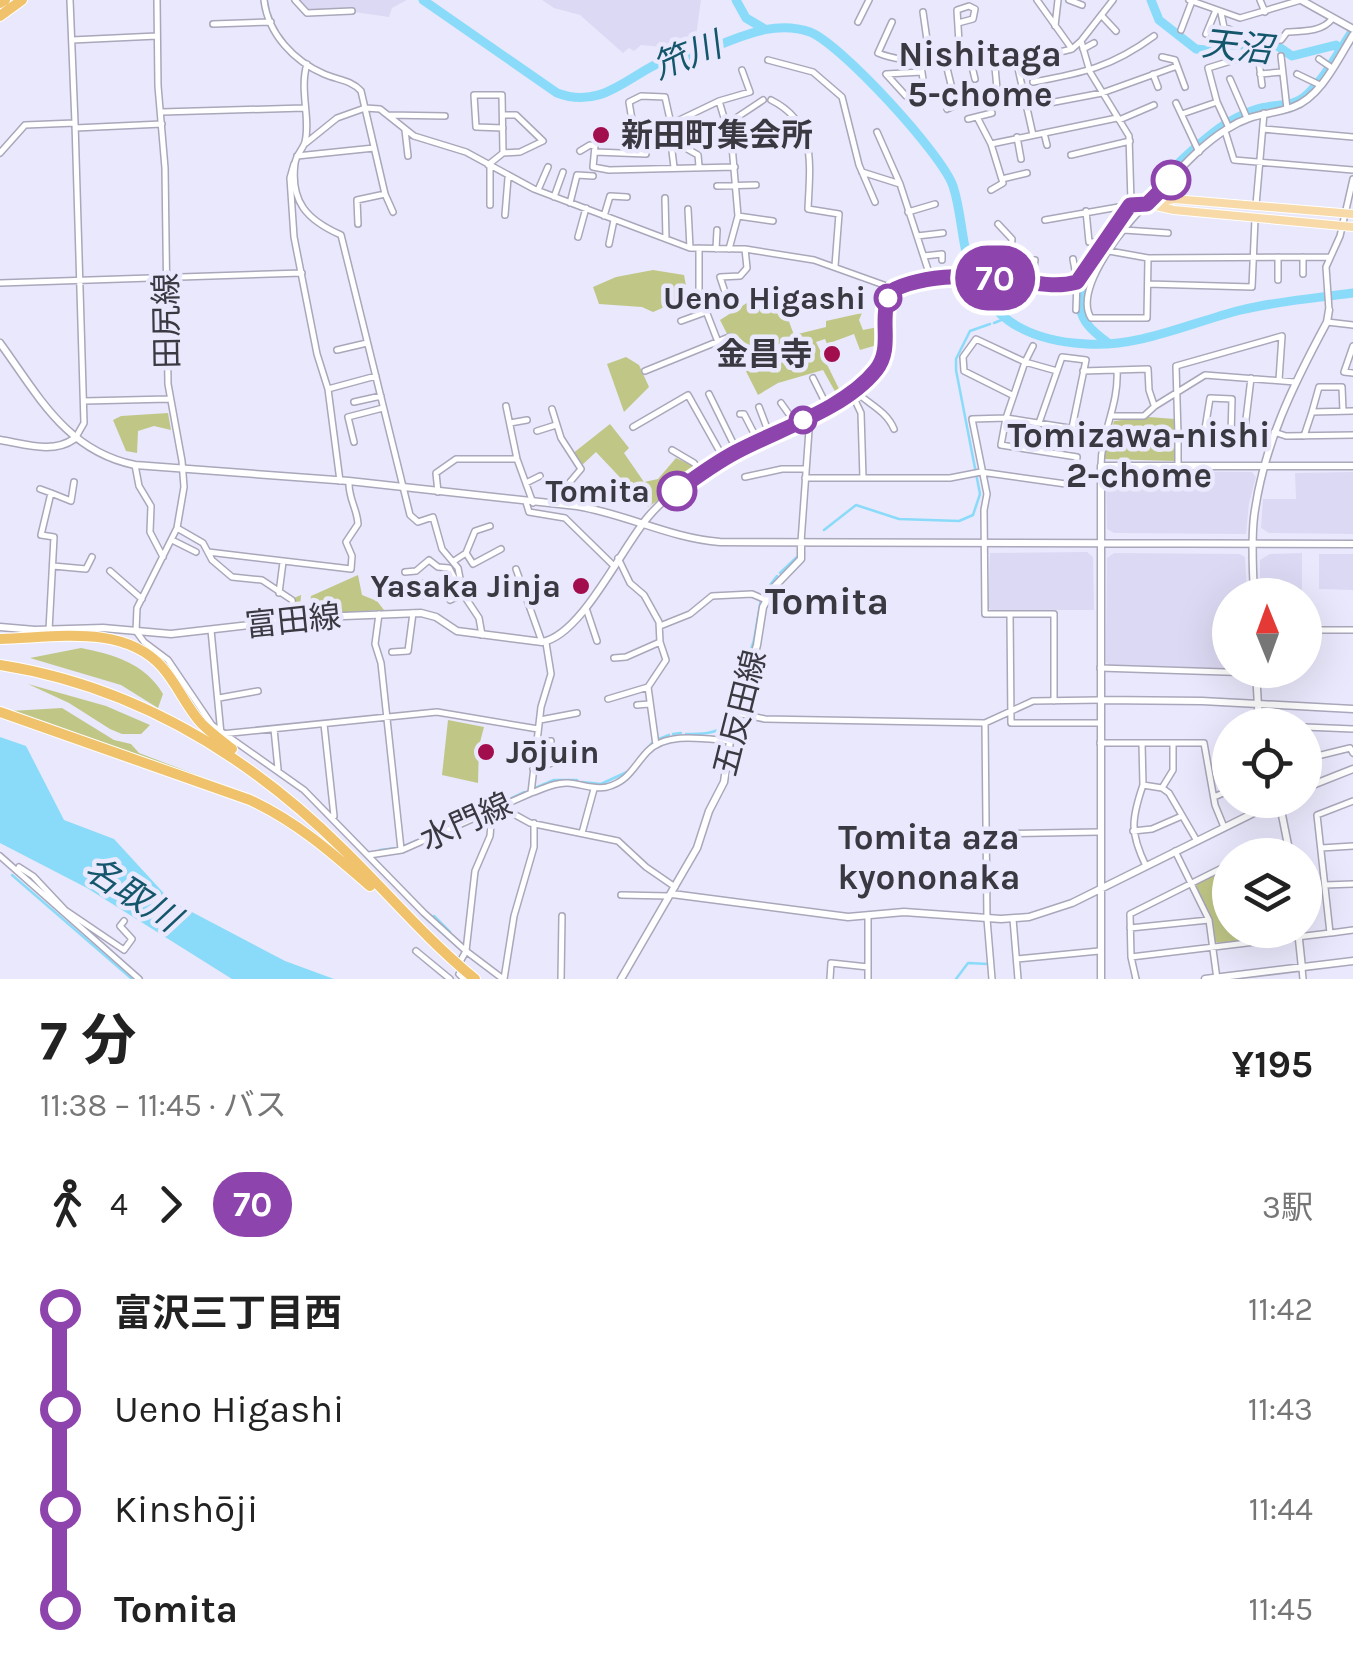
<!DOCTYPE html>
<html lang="ja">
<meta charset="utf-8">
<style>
:root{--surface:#fff;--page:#f2f2f2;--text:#222;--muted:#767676}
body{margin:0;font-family:Karla,"Noto Sans JP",sans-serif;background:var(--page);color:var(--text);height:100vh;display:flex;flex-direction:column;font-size:38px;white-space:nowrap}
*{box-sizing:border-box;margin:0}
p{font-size:32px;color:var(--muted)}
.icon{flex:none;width:55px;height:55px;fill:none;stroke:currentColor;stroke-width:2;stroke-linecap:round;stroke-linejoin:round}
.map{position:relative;height:979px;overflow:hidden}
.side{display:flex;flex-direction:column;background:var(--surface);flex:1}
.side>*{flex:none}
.badge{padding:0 20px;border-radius:32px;font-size:35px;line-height:65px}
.needle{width:65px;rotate:359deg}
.tools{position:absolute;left:1212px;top:578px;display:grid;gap:20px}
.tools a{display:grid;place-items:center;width:110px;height:110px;border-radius:50%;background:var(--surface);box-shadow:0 10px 40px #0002;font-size:50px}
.map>.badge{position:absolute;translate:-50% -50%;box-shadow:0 0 0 5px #fff}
.legs{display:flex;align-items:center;gap:15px;height:110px;padding:0 40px;font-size:32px}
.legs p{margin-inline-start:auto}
.summary{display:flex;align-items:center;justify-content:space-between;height:170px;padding:0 40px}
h1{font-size:55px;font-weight:700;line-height:75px}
ul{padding:0 40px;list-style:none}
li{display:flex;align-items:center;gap:35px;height:100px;font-size:38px}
li i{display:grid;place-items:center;width:15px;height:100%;margin:0 12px;background:currentColor}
li i::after{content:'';width:25px;height:25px;margin:-12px;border:8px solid;border-radius:50%;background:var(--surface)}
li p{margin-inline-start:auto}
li:first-child i{background:linear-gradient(#0000 50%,currentColor 0)}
li:last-child i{background:linear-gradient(currentColor 50%,#0000 0)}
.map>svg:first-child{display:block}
.built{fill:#dcd9f4}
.green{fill:#c0c786}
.water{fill:#8adbf9}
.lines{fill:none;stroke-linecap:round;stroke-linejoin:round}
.stream{stroke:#8adbf9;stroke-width:2.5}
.river{stroke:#8adbf9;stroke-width:9}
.street-casing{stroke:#a9a7ba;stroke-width:8}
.secondary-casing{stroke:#a9a7ba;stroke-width:9}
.primary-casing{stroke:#fff;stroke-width:10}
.highway-casing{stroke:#fff;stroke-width:12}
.street{stroke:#fff;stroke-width:5}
.secondary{stroke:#fff;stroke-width:6}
.primary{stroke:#f7daa7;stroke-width:8}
.highway{stroke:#f1c26c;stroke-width:10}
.line-1-casing{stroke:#fff;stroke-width:22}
.line-1{stroke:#8e44ad;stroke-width:15}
.poi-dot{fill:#a20d4e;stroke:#eae8fc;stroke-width:4}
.stop-1-dot{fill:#fff;stroke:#8e44ad;stroke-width:5}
.labels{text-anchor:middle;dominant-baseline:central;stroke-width:9;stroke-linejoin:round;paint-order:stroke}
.poi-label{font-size:32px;font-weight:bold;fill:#3a3941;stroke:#eae8fc;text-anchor:start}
.stop-label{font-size:32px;font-weight:bold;fill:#3a3941;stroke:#eae8fc;text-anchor:end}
.street-label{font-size:32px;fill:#3a3941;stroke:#eae8fc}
.water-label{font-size:35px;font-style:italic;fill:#14576c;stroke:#eae8fc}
.neighbourhood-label{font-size:35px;font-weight:bold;fill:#3a3941;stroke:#eae8fc}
.quarter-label{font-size:38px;font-weight:bold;fill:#3a3941;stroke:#eae8fc}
</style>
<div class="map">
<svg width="1353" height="979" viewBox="0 0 1353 979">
<rect width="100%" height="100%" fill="#eae8fc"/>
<path class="built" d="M 298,0 L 407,0 L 392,8 L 389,17 L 333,9 L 309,12 Z
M 542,0 L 701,0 L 696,36 L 661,47 L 641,45 L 634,51 L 629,48 L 623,53 L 580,15 L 554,8 Z
M 1110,471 L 1252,472 L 1256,477 L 1249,503 L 1246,534 L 1114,533 L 1107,529 L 1106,476 Z
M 1353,472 L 1353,534 L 1269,533 L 1261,528 L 1263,499 L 1296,499 L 1295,473 Z
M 1087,552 L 1093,557 L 1094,610 L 991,610 L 988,607 L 990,553 Z
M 1114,553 L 1240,554 L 1245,557 L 1247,595 L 1230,595 L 1230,668 L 1109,665 L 1106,662 L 1107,558 Z
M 1302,553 L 1302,590 L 1260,589 L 1260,560 L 1270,554 Z
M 1319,554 L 1353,554 L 1353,590 L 1319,589 Z"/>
<path class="green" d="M 653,270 L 684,275 L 688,297 L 653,312 L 642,307 L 599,304 L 593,287 L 616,277 Z
M 761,294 L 784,308 L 794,335 L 826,327 L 826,321 L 862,313 L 859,320 L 863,330 L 878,327 L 877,345 L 860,350 L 854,334 L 827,344 L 825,339 L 816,342 L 841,393 L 837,395 L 823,370 L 778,383 L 758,395 L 720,320 Z
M 626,357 L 639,365 L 649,387 L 624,412 L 607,364 Z
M 168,413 L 171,430 L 154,426 L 138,431 L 137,453 L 126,451 L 113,420 L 121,416 Z
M 1149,417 L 1175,419 L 1175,461 L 1103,459 L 1114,421 Z
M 610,424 L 629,448 L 624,453 L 644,482 L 658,479 L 676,458 L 693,466 L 699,473 L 648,507 L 596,452 L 581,466 L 572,454 Z
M 358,575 L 362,595 L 377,601 L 384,610 L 298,615 L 294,598 L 301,595 L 300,609 L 310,607 L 311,596 Z
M 81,648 C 113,654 146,664 163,694 L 158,708 L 121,685 L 30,658 Z
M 28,684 L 106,706 L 150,725 L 141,734 L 122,734 L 110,729 L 69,703 Z
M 62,708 L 114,740 L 131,744 L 139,753 L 236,790 L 239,793 L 10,711 Z
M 448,720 L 484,727 L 479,746 L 478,783 L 442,775 Z
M 1230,866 L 1230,930 L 1292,930 L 1290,935 L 1218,943 L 1215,941 L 1212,918 L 1196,886 L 1197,882 Z"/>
<path class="water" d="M 0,737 L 26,746 L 64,820 L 114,839 L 171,901 L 285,961 L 334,979 L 232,979 L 87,888 L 0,843 Z"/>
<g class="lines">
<path class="stream" d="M 994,323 L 1004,319
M 824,530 L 856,505 L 899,519 L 959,521 L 973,515 L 980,494 L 956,370 L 956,359 L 970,331 L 990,324
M 780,573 L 797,557
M 763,594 L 777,576
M 737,694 L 754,640 L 761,599
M 673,734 L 681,733
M 686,734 C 720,734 727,731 736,698
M 659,739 L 669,735
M 635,763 L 652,743
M 582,782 L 601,784 L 627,772
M 535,788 L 554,780 L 577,780
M 489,809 L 524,792
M 480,813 L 486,810
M 419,839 L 459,822
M 404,846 L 416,841
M 380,850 L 397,848
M 12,875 L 132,979
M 434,916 L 450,932
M 956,979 L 968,963 L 988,964"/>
<path class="river" d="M 423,0 L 557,93 C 602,110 627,76 665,60 C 672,57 680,58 688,56 C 728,45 767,17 810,32 C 841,44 942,154 953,186 C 960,207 961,230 966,252 C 981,315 1024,341 1087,344 C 1141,347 1189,323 1241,310 C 1278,301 1316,298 1353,293
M 736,0 L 746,18 L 763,28
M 1151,0 L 1159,20 L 1196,49 L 1206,50 L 1221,45 L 1276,45 L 1292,56 L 1336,45 L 1339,50
M 1107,342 C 1095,333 1082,323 1080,307 C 1073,261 1187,149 1224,125 C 1237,117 1252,109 1267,107 C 1280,104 1292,106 1303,98 C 1323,82 1339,51 1353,30"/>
<defs>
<path id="street" d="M 157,0 L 158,86 L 165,168 L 168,384 L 182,461 L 184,487 L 177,528 L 137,608 L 136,631 L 144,642 L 168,660 L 212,725 L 304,790 L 424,913 L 466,951 L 503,979
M 264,0 C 268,34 294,61 324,74 C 338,80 351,80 361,91 L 385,194 L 357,200 L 358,224
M 295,0 L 307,13 L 352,11
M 1037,0 L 1072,49
M 1069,0 L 1082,5
M 1189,0 L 1240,18 L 1301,0
M 1260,0 L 1265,12
M 923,12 L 930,61
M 1221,13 L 1224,27 L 1237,33
M 1102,16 L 1116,31
M 858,22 L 869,0
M 892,22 L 878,53 C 921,71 1007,54 1056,53 L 1072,49 L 1081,41
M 958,23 L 973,19 L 975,9 L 969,6 L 957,10 L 960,59
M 213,24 L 271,22
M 1055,26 L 1058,0
M 1181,30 L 1192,1
M 1206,34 L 1216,10
M 72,40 L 157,36
M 1254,42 L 1281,40 L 1287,32 C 1303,31 1322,32 1332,19
M 1083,49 L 1094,43
M 1015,55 L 1033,135
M 994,56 L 997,89
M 1281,56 L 1287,109
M 1162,57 L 1175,60 L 1185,87
M 970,58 L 975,79
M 920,59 L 925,93 L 906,96 L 886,74 L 922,72
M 1319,59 L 1332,68
M 768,60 L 813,72 L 842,97 L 859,165 L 875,202
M 945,60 L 956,105 L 947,109
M 1259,62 L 1262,85
M 307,64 C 299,90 311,119 305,142 C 303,149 296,155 295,163 C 290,202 307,220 341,235 L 410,515 L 418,522 L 433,517 L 442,549 L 458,568 L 463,594 L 479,618 L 482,635
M 1153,74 L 1158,87
M 1260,74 L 1282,72
M 1297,74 L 1320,85
M 1230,79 L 1247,118
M 1033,82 C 1083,73 1112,67 1154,36
M 954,99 L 977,91
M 771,100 C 817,123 810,164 808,209 L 839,214 L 835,266
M 719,101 L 725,121 L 730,122 L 763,100
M 1176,103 L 1199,152
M 1039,105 L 1102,93 L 1177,66
M 162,112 L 304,108
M 1182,114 L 1217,102
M 388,115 L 445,116
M 503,115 L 516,115 L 543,141 L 520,152 L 503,153
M 977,117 L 991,144 L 1003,183 L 991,190
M 968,119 L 992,113
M 1119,120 L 1154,105
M 75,123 L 84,423 L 76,437
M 633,126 L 629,102 L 641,96 L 665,97 L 671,124 L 719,101 L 750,92 L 742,70
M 75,128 L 162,124
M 1229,128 L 1217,102 L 1208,68 L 1234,60
M 1263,129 L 1353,137
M 405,130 L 408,156
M 1225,131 L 1234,160 L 1353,170
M 877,132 L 900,184 L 931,279
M 1044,133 L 1047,145
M 1017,137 L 1021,159
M 306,143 L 337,118 L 365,108 L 380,109 L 414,136 L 466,152 L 534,189 L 690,248 L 745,249 L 814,260 L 895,289
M 991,144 L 1117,118
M 580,151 L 590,145 L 595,146 L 593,167 L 609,170 L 735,167
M 595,152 L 646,154 L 644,146
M 0,153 L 25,125 L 75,123 L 70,0
M 1071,155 L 1130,141
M 297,156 L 374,148
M 294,164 L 290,178 L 294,237 L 317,354 L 328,389 L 340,481
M 488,165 L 503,153 L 502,95 L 474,95 L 476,127 L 503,128
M 490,166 L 490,205
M 674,167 L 671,143 L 673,141 L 698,155 L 699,166
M 862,172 L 900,184
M 1002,179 L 1027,173
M 717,186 L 756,185
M 538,190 L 548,167
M 385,194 L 393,212
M 554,197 L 563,172
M 665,198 L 666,238
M 570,203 L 577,175 L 593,176
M 1147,204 C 1125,224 1073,289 1091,318 L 1147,318 L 1148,258
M 1256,205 L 1264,113
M 688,209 L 690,248
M 1086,211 L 1089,242 L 1105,242
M 908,212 L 935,204
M 505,215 L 508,178
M 604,216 L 610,196 L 627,197
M 738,216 L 773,221
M 1045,220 L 1130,205 L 1131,202 L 1129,136 L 1090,72 L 1081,41 L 1113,0
M 998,224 L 1012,239 L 1009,279
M 1124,230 L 1168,233
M 917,236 L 943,233
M 578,237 L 586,208
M 609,244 L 614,220
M 699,248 L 699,293 L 718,342
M 716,249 L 717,230
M 729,249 L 738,216 L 730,122
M 1109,251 L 1148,258 L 1329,257
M 924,256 L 942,254 L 942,260
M 1303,257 L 1303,274
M 1073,259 L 1077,281 L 1076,310
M 1010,260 L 1035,260 L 1032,282
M 1278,280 L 1278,257
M 0,283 L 302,273
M 1148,284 L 1252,287 L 1255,219
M 733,293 L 726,295 L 720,277 L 740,276 L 747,268 L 745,249
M 1329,310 L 1326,267 L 1340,236 L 1353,179
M 681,321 L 706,312
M 1327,322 L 1353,325
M 1033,346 L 1025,362 L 1057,371
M 1353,346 L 1344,372 L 1353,373
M 337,350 L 367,343
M 645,371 L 729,337
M 1083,371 L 1148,369 L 1149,390 L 1154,405
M 813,378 L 827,406
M 328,389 L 376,376
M 854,390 C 868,404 886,410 894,429
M 851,392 L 861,413 L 863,478
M 709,394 L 737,451
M 1012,395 L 964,371 L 963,357 L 976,339 L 1025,362 L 1006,418 L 972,419 L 987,494 L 984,510 L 985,614 L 1054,614 L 1054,701
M 84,401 L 169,399
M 354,402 L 381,396
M 781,403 L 796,424
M 506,406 L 517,459 L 533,503
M 759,407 L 770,436
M 552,409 L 561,438 L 581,469 L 559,495 L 557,504
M 1312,412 L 1319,387 L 1342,387 L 1343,411
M 740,414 L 744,414 L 758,441
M 1113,416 L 1144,416 L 1155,406 L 1205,375 L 1295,382
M 510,423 L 527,420
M 1039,423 L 1062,357 L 1086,360 L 1072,428
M 633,427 L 688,395 L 724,459
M 537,431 L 556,425
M 1274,432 L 1286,436 L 1353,435
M 1178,435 L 1176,366 L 1282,336 L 1279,380
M 1231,435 L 1244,436 L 1251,378
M 1304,436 L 1312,412 L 1353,411
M 354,442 L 348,417 L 383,408
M 672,450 L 694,463 L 702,473
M 135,465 L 139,486 L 151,506 L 150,532 L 163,557
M 1101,466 C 1101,432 1119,406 1117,370
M 1178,467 L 1178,435 L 1231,435 L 1232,399 L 1210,398 L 1204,435
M 745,477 L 782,469 L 805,469
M 805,478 L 950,478 L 981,472 L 1073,485 L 1077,457 L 1001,445 L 1006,418 L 1107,434
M 526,483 L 540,476
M 40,489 L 51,493
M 438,492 L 436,473 L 456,459 L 517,459
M 526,502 L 529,512 L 565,518 L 613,565
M 177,528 L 203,543 L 212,560 L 232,577 L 262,580 L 292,600 L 295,619
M 172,540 L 196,552
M 801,542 L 810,416
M 208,552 L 351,569 L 352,556 L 346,542 L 358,524 C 357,508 348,498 349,481
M 466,553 L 473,564 L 501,549
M 618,558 L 630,583 L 644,595 L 659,622 L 660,642 L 666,660 L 648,687 L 656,745
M 454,561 L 466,553 L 475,531 L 490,526
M 53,566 L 86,569 L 92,557
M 516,569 L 542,642
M 110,571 L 142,599
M 405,572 L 416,571 L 429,560 L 438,567 L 449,568 L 460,589
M 407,584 L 421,583 L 425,596
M 424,590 L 442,582 L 450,600 L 463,594
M 279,593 L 283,562
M 587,611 L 597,641
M 379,614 L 375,644 L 381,663 L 401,849
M 1010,614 L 1011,723 L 1100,723
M 660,626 L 690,614 L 712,596 L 752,594 L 766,600
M 49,630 L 54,537 L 41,535 L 51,493 L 71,501 L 74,482
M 211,630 L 221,734 L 437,712 L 538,729
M 1305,630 L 1353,630
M 392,652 L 408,651 L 413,613
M 614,658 L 626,657 L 660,642
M 1100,668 L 1256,673
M 219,698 L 258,691
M 608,699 L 648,687
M 637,705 L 649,704
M 737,713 L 765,719 L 985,723 L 1033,701 L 1100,700
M 540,720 L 577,713
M 985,723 L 987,919 L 992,979
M 324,724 L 334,816
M 1305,727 L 1353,729
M 274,729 L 278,769
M 536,743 L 551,741
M 1100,743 L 1204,743 L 1215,805 L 1224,827
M 1142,743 L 1143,785 L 1162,788 L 1173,770 L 1173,743
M 1305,759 L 1350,748 L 1353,753
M 533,769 L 552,763
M 1143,785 C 1131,820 1130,833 1146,866
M 1162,788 L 1169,793 L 1197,841
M 531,793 C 543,789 555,782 568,783 C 582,784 593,790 607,787 C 629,781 633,767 647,752 C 666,731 705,739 730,741
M 1214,797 L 1230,790
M 501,807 L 530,823 L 618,841 L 646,867 L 675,887
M 1133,831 L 1152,829 L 1182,816
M 582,833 L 594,789
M 986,834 L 1099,832
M 1321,848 L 1353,846
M 1175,851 L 1209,920 L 1217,979
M 369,855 L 402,850 L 531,793 L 541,707 L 551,674 L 546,643
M 1249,855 L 1257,851 L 1290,848
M 0,856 L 139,979
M 19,867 L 33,876 L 65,910 L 124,950 L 132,939 L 120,926 L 124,921
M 1325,885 L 1353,884
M 621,895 L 668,896
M 1013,919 L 1018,979
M 1130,928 L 1209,920
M 1331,933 L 1353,930
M 416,951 L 450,979
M 1131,957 L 1330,933 L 1317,815 L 1353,801
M 1017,959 L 1099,951
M 461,960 L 466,951 L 475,871 L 490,836 L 492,811
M 1302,968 L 1303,979
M 459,974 L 464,979
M 504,979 L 514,916 L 534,847 L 534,823
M 561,979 L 562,916
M 830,979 L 831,963 L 868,967
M 868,979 L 868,916
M 1136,979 L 1131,957 L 1130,914 L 1230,864"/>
<path id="secondary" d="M 1301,0 L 1353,29
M 0,343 C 38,395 66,451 135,465 L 349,481 L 577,506 C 626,514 670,538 720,542 L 1353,544
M 0,440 C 25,444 53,454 74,439
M 1254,595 C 1253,569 1251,543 1254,517 C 1263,446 1293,385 1327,322 L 1329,310
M 0,627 L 35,630 L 103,628 L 171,634 L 318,617 L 421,613 L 436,617 L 457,631 L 542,642 C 581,636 621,549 648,517 C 693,464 764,442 822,408 C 838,400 854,391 867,379 C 899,349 871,315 895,289 C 928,274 970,275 1006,279 C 1030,281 1053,289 1077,281 L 1130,205 L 1147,204 C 1172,179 1196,148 1227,129 C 1253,112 1268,116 1293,107 C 1321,97 1338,59 1353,35
M 1256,670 L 1259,725
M 1100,700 L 1202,701 L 1353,709
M 1305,788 L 1353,769
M 1279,800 L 1290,855
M 672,894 L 848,917 L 904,912 L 1001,919 L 1029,917 L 1072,903 L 1280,800
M 1298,930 L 1302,968
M 621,979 L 697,848 L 709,811 L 724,782 L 730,741 L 757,645 L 763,607 L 774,587 L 801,559 L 801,543
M 1101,979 L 1101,466 L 1353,466
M 1205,979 L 1353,961"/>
<path id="primary" d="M 1147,204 L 1174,210 L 1353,227
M 1151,204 L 1174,199 L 1353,214"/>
<path id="highway" d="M 0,3 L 5,0
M 0,16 L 22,0
M 0,639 C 52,638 123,623 162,667 C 178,685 186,707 202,724 C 211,733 222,741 232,749
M 0,665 C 134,686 249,756 344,850 C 388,893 427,940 475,979
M 0,712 L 250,800 C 297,822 331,852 370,886"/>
</defs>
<use href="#street" class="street-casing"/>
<use href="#secondary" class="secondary-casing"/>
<use href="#primary" class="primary-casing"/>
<use href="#highway" class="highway-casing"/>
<use href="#street" class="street"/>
<use href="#secondary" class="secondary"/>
<use href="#primary" class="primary"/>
<use href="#highway" class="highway"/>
</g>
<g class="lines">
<defs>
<path id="line-1" d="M 677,491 C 696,477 715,463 736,452 C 779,429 845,409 876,370 C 896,345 874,312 895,289 C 930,273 976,275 1014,280 C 1036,283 1056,288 1077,282 L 1130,205 L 1147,204 L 1171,180"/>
</defs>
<use href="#line-1" class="line-1-casing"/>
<use href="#line-1" class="line-1"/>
</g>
<g class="poi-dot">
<circle cx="601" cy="135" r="10"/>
<circle cx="832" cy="354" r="10"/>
<circle cx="581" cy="586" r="10"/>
<circle cx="486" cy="752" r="10"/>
</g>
<g class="stop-1-dot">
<circle cx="1171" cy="180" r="18"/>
<circle cx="888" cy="298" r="12"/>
<circle cx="803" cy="420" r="12"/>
<circle cx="677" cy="491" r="18"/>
</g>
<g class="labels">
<g class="poi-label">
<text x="621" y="135">新田町集会所</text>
<text x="812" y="354" text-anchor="end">金昌寺</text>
<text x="561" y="586" text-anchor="end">Yasaka Jinja</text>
<text x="506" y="752">Jōjuin</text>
</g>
<g class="stop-label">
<text x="866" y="298">Ueno Higashi</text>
<text x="650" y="491">Tomita</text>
</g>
<g class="street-label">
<text transform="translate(167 321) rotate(-91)">田尻線</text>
<text transform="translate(293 621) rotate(-6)">富田線</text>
<text transform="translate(740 713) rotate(-76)">五反田線</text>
<text transform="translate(466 822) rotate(-24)">水門線</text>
</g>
<g class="water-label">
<text transform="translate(1237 47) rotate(6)">天沼</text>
<text transform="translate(687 56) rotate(-21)">笊川</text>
<text transform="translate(132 894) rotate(33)">名取川</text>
</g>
<g class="neighbourhood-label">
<text x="980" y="54">Nishitaga<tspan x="980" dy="40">5-chome</tspan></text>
<text x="1139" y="435">Tomizawa-nishi<tspan x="1139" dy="40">2-chome</tspan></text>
<text x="929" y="837">Tomita aza<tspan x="929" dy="40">kyononaka</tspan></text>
</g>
<g class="quarter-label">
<text x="827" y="601">Tomita</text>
</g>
</g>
</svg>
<div class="tools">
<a><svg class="needle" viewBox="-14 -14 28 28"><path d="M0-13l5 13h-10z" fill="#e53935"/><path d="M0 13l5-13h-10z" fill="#767676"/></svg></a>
<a><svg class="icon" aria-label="locate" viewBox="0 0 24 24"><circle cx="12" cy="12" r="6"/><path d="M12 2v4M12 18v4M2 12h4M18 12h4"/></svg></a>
<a><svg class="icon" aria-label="layers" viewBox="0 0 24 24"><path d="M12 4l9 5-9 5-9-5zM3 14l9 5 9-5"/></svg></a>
</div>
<b class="badge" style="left:995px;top:278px;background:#8e44ad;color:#fff">70</b>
</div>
<section class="side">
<div class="summary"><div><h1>7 分</h1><p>11:38 – 11:45 · バス</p></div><b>¥195</b></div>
<div class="legs"><svg class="icon" aria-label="walk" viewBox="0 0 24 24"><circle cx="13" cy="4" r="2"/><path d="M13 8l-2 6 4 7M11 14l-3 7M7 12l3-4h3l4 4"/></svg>4<svg class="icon" aria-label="forward" viewBox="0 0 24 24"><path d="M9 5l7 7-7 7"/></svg><b class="badge" style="background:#8e44ad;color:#fff">70</b><p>3駅</p></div>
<ul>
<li><i style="color:#8e44ad"></i><b>富沢三丁目西</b><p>11:42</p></li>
<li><i style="color:#8e44ad"></i><span>Ueno Higashi</span><p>11:43</p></li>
<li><i style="color:#8e44ad"></i><span>Kinshōji</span><p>11:44</p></li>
<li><i style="color:#8e44ad"></i><b>Tomita</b><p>11:45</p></li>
</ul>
</section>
